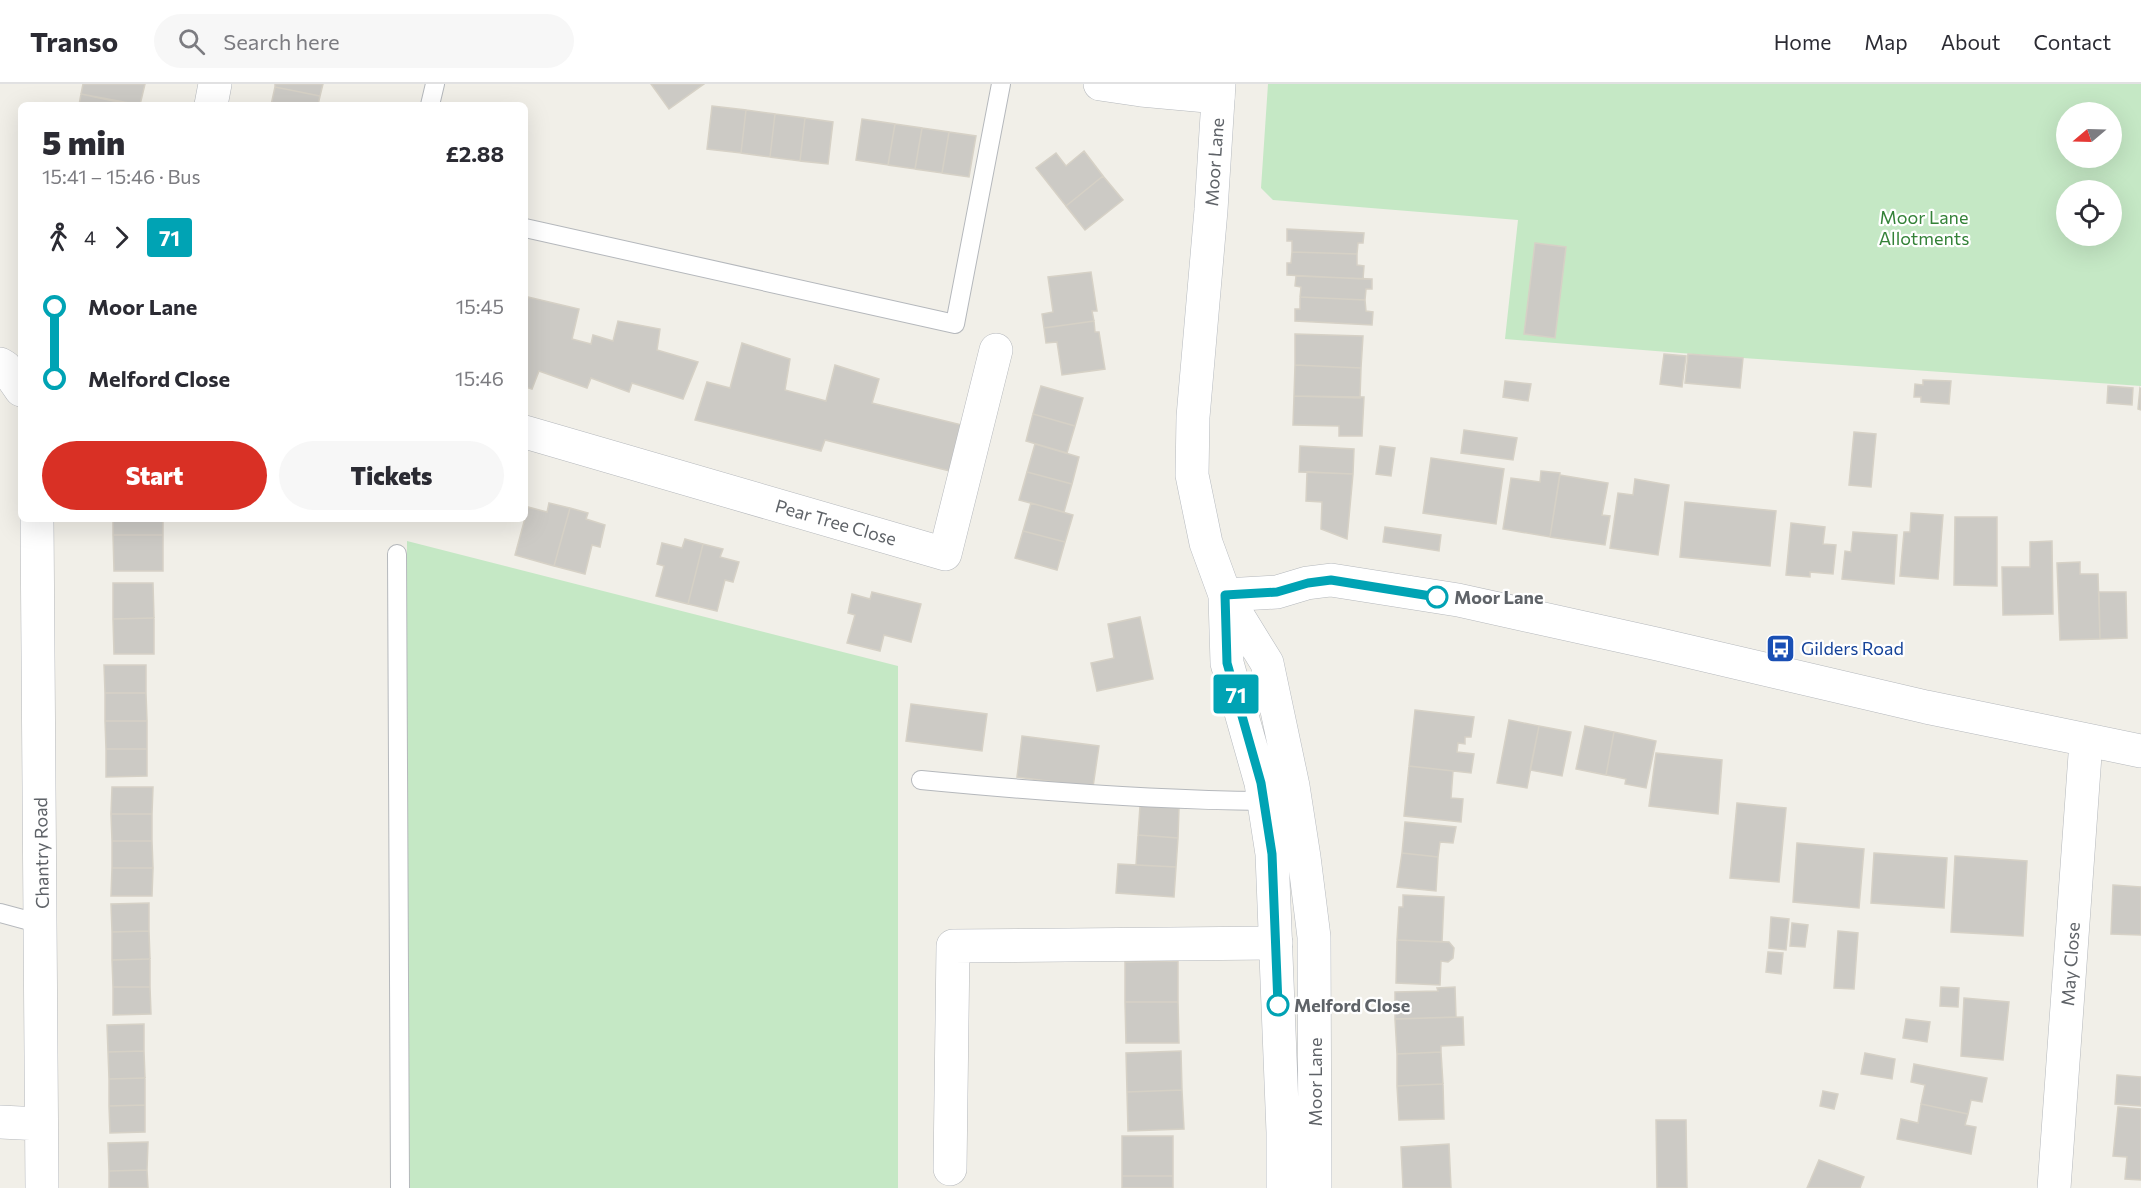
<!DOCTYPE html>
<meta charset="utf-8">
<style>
:root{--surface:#fff;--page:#f7f7f7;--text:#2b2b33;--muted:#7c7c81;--line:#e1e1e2;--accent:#d93025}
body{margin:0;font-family:Commissioner,sans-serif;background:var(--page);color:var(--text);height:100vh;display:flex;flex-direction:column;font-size:22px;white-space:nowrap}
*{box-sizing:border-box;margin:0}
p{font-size:20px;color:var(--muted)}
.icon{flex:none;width:33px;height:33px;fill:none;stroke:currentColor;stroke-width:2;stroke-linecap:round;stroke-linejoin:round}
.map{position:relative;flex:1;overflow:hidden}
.panel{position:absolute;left:18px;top:18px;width:510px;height:420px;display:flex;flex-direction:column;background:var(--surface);border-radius:9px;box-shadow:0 6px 24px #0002}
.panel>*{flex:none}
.badge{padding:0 12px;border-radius:4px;font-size:21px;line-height:39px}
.needle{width:39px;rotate:251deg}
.buttons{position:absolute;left:2056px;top:18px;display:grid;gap:12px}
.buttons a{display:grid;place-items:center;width:66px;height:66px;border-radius:50%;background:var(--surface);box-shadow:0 6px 24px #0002;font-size:30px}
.map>.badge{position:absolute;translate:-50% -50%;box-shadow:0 0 0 3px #fff}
.legs{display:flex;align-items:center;gap:9px;height:66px;padding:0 24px;font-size:20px}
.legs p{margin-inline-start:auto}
.summary{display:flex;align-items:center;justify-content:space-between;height:102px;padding:0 24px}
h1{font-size:33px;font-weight:800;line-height:45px}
.cta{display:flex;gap:12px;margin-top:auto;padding:12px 24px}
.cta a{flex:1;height:69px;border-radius:36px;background:var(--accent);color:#fff;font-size:24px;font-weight:800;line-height:69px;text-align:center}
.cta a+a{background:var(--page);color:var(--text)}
ul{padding:0 24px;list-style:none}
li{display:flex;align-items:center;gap:21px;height:72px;font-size:22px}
li i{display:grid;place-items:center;width:9px;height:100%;margin:0 8px;background:currentColor}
li i::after{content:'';width:15px;height:15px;margin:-8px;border:4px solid;border-radius:50%;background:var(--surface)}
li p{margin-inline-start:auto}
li:first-child i{background:linear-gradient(#0000 50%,currentColor 0)}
li:last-child i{background:linear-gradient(currentColor 50%,#0000 0)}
header{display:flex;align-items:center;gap:36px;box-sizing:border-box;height:84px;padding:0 30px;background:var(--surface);border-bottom:2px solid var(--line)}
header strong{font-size:28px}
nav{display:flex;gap:33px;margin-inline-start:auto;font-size:21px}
.search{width:420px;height:54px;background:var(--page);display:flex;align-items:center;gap:15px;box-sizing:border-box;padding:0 21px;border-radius:33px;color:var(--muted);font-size:22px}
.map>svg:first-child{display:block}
.green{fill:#c5e8c5;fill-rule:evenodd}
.building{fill:#cccac5;stroke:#d6d1c6;stroke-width:1.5}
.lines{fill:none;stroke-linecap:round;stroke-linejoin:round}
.lane-casing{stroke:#b5b8bc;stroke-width:20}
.street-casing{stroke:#b5b8bc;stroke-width:34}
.secondary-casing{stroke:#b6babf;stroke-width:34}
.lane{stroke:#fff;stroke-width:18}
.street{stroke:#fff;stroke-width:33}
.secondary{stroke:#fff;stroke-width:33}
.line-1-casing{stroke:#fff;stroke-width:14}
.line-1{stroke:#00a3b4;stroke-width:9}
.stop-1-dot{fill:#fff;stroke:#00a3b4;stroke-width:3}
.labels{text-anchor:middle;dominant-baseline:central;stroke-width:4.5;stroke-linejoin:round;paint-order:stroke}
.street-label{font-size:18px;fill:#5f6368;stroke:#fff}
.park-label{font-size:18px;fill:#348238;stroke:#fff}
.stop-label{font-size:18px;font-weight:bold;fill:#5f6368;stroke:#fff;text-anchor:start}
.transit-label{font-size:18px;fill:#164399;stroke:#fff;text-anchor:start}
</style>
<header>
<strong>Transo</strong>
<div class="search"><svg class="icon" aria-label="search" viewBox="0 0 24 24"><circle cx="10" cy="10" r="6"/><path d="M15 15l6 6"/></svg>Search here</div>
<nav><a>Home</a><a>Map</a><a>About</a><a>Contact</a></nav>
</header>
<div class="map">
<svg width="2141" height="1104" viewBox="0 0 2141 1104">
<rect width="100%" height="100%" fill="#f1efe8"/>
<path class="green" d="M 1268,0 L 2141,0 L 2141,302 L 1743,274 L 1505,255 L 1518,136 L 1273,116 L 1261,104 ZM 2067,28 L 2112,28 L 2112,74 L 2067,74 ZM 2067,106 L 2112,106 L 2112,152 L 2067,152 Z
M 407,457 L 898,582 L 898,1104 L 404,1104 Z"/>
<path class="building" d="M 83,0 L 145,0 L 140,21 L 81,10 Z
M 275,0 L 323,0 L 320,12 L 275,3 Z
M 651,0 L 704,0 L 669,25 Z
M 275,3 L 320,12 L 318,21 L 271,21 Z
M 81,10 L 132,21 L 79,21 Z
M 712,22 L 746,26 L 741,69 L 707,65 Z
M 746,26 L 775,30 L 770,73 L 741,69 Z
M 775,30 L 805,34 L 800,77 L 770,73 Z
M 805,34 L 833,38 L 828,80 L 800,77 Z
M 862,35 L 895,40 L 888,81 L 856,76 Z
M 895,40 L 922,44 L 915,85 L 888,81 Z
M 922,44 L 949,48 L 942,89 L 915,85 Z
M 949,48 L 976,52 L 969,93 L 942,89 Z
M 1084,67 L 1103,92 L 1066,122 L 1036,84 L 1056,69 L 1066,82 Z
M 1103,92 L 1123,116 L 1085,146 L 1066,122 Z
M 1287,145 L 1364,149 L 1363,159 L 1358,159 L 1357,170 L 1292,168 L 1292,157 L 1287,157 Z
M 1535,159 L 1566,163 L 1555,254 L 1524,250 Z
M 1292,168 L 1357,170 L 1357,181 L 1364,182 L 1363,195 L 1287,191 L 1287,179 L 1291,179 Z
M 1091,188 L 1097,227 L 1092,227 L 1094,237 L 1044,244 L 1042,230 L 1053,228 L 1048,193 Z
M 1296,192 L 1372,195 L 1372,205 L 1366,205 L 1365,216 L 1300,213 L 1301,203 L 1295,202 Z
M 528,213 L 579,225 L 572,255 L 591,260 L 593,251 L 613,257 L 618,237 L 660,245 L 657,266 L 698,278 L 683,315 L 632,299 L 629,308 L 591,294 L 587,304 L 539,287 L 532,305 L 525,303 L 525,224 Z
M 1300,213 L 1365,216 L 1366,227 L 1373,228 L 1372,241 L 1295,237 L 1295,225 L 1300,225 Z
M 1094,237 L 1095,248 L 1099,248 L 1105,285 L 1062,291 L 1057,258 L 1046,259 L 1044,244 Z
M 1295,250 L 1363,252 L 1361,284 L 1295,281 Z
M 742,259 L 790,275 L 785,306 L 826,317 L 835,281 L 879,295 L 872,319 L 966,342 L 954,388 L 825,356 L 821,367 L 695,336 L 707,298 L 730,304 Z
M 1664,270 L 1686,272 L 1682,303 L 1660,300 Z
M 1688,270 L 1743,274 L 1740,304 L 1685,299 Z
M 1295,281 L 1361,284 L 1360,314 L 1294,312 Z
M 1923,296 L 1951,297 L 1949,320 L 1921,318 L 1921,313 L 1914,313 L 1915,300 L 1923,301 Z
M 1505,297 L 1531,300 L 1528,317 L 1503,313 Z
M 1041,302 L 1083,314 L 1075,342 L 1033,330 Z
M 2108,302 L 2133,304 L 2132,321 L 2107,319 Z
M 2140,304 L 2141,305 L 2141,326 L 2138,325 Z
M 1294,312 L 1364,313 L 1362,352 L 1339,352 L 1339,342 L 1293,341 Z
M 1033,330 L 1075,342 L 1067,369 L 1026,357 Z
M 1464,346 L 1517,354 L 1513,376 L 1461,369 Z
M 1854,348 L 1876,350 L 1871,403 L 1849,401 Z
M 1035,360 L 1079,373 L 1072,400 L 1027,388 Z
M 1300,362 L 1354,365 L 1353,390 L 1299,388 Z
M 1380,362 L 1395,364 L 1391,392 L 1376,390 Z
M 1431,374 L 1504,385 L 1496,440 L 1423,429 Z
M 1541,387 L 1560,389 L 1550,453 L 1503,445 L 1511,394 L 1540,398 Z
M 1027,388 L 1072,400 L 1064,428 L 1019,416 Z
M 1307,388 L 1353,390 L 1347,455 L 1321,445 L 1322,418 L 1306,417 Z
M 1560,391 L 1608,399 L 1602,431 L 1610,432 L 1605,461 L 1550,453 Z
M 1635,395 L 1669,401 L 1658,471 L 1610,464 L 1618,409 L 1633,411 Z
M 1685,418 L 1776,427 L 1770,482 L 1680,473 Z
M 549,419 L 570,424 L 554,482 L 515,471 L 528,423 L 547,428 Z
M 1031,419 L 1073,431 L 1065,458 L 1023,447 Z
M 570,424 L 588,429 L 586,435 L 605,441 L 600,463 L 592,461 L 585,490 L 554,482 Z
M 1911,429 L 1943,431 L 1938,495 L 1900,492 L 1904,448 L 1910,448 Z
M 1955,433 L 1997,433 L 1997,502 L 1954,501 Z
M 113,435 L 163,435 L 163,451 L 113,451 Z
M 1791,439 L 1825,443 L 1823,460 L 1836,461 L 1833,490 L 1810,488 L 1810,493 L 1786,491 Z
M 1385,443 L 1441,451 L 1439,467 L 1383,458 Z
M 1023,447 L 1065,458 L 1057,486 L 1015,474 Z
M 1853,448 L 1897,451 L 1894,500 L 1842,495 L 1845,467 L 1851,468 Z
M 113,451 L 163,451 L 163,487 L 114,487 Z
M 685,455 L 703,460 L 688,520 L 656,512 L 664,482 L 657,480 L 662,459 L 682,464 Z
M 2052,457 L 2053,530 L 2003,531 L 2002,483 L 2030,483 L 2030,458 Z
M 703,460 L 723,465 L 720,473 L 739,478 L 733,498 L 725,496 L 717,527 L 688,520 Z
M 2080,478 L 2080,490 L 2098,490 L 2100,555 L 2060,556 L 2057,479 Z
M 113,499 L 153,499 L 154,534 L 113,535 Z
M 872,508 L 921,520 L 911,558 L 884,551 L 880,567 L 847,559 L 855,531 L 848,529 L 852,510 L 870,515 Z
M 2099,508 L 2126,508 L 2127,554 L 2100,555 Z
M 1140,533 L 1153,595 L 1097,607 L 1091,579 L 1114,574 L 1108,540 Z
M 154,534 L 154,570 L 114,570 L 113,535 Z
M 104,581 L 146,581 L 146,609 L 105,609 Z
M 105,609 L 146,609 L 147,637 L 105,637 Z
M 911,620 L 987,630 L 982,667 L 906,657 Z
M 1415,626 L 1474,633 L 1471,653 L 1465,653 L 1465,660 L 1458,659 L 1457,668 L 1474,670 L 1471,689 L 1409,682 Z
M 1509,636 L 1539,642 L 1527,704 L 1497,699 Z
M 105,637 L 147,637 L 147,665 L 106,665 Z
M 1539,642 L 1571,648 L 1562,692 L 1530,686 Z
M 1585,642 L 1614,648 L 1606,691 L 1576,685 Z
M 1614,648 L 1656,657 L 1646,704 L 1625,700 L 1626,695 L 1606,691 Z
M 1022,652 L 1099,662 L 1093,703 L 1017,693 Z
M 106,665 L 147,665 L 147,692 L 106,693 Z
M 1656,669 L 1722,676 L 1718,730 L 1649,722 Z
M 1409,682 L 1453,687 L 1451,714 L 1463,715 L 1461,738 L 1404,732 Z
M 112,703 L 153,703 L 152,730 L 111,730 Z
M 1737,719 L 1786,724 L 1779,798 L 1730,794 Z
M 1140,722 L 1179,724 L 1178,754 L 1138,751 Z
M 111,730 L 152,730 L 152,757 L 112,757 Z
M 1405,738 L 1456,743 L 1453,759 L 1440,758 L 1438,773 L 1402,769 Z
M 1138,751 L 1178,754 L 1176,783 L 1136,781 Z
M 112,757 L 152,757 L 153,784 L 112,784 Z
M 1797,759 L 1864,765 L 1859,824 L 1793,818 Z
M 1402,769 L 1438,773 L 1436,807 L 1397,803 Z
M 1874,769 L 1947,774 L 1944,824 L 1871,819 Z
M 1955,772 L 2027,777 L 2023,852 L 1951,848 Z
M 1118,780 L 1176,783 L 1174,813 L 1116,809 Z
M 112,784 L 153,784 L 152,812 L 111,812 Z
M 2113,801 L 2141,803 L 2141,851 L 2111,850 Z
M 1403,811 L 1444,813 L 1442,858 L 1397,856 L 1399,823 L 1403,823 Z
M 149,819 L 149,847 L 112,848 L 111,820 Z
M 1771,833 L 1789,835 L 1786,866 L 1769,864 Z
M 1792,839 L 1808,841 L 1805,863 L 1790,862 Z
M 149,847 L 150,875 L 112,876 L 112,848 Z
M 1838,847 L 1858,849 L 1854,905 L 1834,904 Z
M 1397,856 L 1449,858 L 1454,864 L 1453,874 L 1448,878 L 1441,877 L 1440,901 L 1396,899 Z
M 1768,868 L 1783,869 L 1781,890 L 1766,888 Z
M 150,875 L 150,903 L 113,903 L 112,876 Z
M 1178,877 L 1178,918 L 1125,918 L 1125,878 Z
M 113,903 L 150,903 L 151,930 L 113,931 Z
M 1455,903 L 1456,933 L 1395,935 L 1395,908 L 1438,907 L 1437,904 Z
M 1941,903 L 1959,904 L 1958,923 L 1940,922 Z
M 1964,914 L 2009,918 L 2003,976 L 1961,972 Z
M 1125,918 L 1178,918 L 1179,959 L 1126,959 Z
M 1463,933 L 1464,961 L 1441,962 L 1441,968 L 1397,970 L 1395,935 Z
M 1906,935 L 1930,938 L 1927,958 L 1903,954 Z
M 144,940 L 144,967 L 108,968 L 107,941 Z
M 144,967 L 145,994 L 109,995 L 108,968 Z
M 1181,967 L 1182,1006 L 1127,1008 L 1126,969 Z
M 1441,968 L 1443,1000 L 1397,1002 L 1397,970 Z
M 1865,969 L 1895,975 L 1892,995 L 1861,990 Z
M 1914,980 L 1987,994 L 1982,1018 L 1971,1016 L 1968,1030 L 1921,1020 L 1925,1001 L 1911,998 Z
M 2117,991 L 2141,993 L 2141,1022 L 2115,1020 Z
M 145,994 L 145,1021 L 109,1022 L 109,995 Z
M 1443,1000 L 1444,1035 L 1399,1036 L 1397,1002 Z
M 1182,1006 L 1184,1045 L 1128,1047 L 1127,1008 Z
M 1823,1007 L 1838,1010 L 1834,1025 L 1820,1022 Z
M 1921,1020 L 1968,1030 L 1965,1041 L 1976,1043 L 1971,1070 L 1897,1055 L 1901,1035 L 1918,1039 Z
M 145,1021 L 145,1048 L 110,1049 L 109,1022 Z
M 2118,1023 L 2141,1025 L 2141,1096 L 2125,1095 L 2127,1073 L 2113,1072 Z
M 1656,1036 L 1686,1036 L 1687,1104 L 1657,1104 Z
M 1122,1052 L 1173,1052 L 1173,1092 L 1122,1092 Z
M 148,1058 L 147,1086 L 109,1087 L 108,1059 Z
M 1449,1060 L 1451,1104 L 1403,1104 L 1401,1063 Z
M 1819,1076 L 1864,1093 L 1860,1104 L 1807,1104 Z
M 147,1086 L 148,1104 L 109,1104 L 109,1087 Z
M 1122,1092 L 1173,1092 L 1173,1104 L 1122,1104 Z"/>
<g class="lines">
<defs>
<path id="lane" d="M 430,21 L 435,0
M 525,144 L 955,240 L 1001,0
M 397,470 L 400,1104
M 921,696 C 1035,707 1149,716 1263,717
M 0,829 L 41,840"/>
<path id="street" d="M 1100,0 L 1141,6 L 1218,13
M 211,21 L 215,0
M 0,280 L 5,283 L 21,306
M 525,348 L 945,470 L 996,266
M 37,435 L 42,1104
M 1225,511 L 1277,508 L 1307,499 L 1331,496 L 1458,516 L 1657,560 L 1926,623 L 2141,667
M 0,1038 L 41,1040
M 950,1085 L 953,862 L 1276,859
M 2054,1104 L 2086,657"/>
<path id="secondary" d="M 1219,0 L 1211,126 L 1193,333 L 1192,391 L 1206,459 L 1225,511 L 1267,579 L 1293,702 L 1304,773 L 1314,853 L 1315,1104
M 1225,513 L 1227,579 L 1261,699 L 1272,770 L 1283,1048 L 1283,1104"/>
</defs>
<use href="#lane" class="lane-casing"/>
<use href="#street" class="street-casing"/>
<use href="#secondary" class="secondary-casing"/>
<use href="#lane" class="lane"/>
<use href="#street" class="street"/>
<use href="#secondary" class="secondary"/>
</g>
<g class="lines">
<defs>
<path id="line-1" d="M 1278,921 L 1272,770 L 1261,699 L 1227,579 L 1225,511 L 1277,508 L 1308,499 L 1331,496 L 1437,513"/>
</defs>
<use href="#line-1" class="line-1-casing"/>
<use href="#line-1" class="line-1"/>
</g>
<defs>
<symbol id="bus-square" viewBox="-11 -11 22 22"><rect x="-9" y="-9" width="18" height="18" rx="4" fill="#1a4fb4" stroke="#fff"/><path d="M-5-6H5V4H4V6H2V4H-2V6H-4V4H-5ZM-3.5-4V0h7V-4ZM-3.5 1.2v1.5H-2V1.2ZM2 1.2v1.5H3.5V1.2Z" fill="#fff"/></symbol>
</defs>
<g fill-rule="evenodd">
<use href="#bus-square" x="1764" y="548" width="33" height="33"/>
</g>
<g class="stop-1-dot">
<circle cx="1437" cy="513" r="10"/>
<circle cx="1278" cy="921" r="10"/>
</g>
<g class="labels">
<g class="street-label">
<text transform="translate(1214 78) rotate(-86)">Moor Lane</text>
<text transform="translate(836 438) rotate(16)">Pear Tree Close</text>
<text transform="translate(41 769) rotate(-91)">Chantry Road</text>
<text transform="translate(2070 880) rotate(-86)">May Close</text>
<text transform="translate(1315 998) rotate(-90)">Moor Lane</text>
</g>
<g class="park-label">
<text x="1924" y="133">Moor Lane<tspan x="1924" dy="21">Allotments</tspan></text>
</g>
<g class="stop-label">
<text x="1454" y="513">Moor Lane</text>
<text x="1294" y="921">Melford Close</text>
</g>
<g class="transit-label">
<text x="1801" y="564">Gilders Road</text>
</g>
</g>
</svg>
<div class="buttons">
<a><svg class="needle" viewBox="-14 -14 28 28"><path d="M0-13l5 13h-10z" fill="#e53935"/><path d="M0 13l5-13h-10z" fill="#7c7c81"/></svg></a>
<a><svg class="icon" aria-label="locate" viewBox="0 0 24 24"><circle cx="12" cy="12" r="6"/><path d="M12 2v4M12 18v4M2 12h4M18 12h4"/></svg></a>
</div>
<b class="badge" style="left:1236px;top:610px;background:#00a3b4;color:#fff">71</b>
<section class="panel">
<div class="summary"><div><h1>5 min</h1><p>15:41 – 15:46 · Bus</p></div><b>£2.88</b></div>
<div class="legs"><svg class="icon" aria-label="walk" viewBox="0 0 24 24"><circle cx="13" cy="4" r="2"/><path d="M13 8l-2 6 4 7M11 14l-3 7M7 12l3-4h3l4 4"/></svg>4<svg class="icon" aria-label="forward" viewBox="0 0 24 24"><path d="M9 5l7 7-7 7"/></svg><b class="badge" style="background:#00a3b4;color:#fff">71</b></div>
<ul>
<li><i style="color:#00a3b4"></i><b>Moor Lane</b><p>15:45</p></li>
<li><i style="color:#00a3b4"></i><b>Melford Close</b><p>15:46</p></li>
</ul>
<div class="cta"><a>Start</a><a>Tickets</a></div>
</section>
</div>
